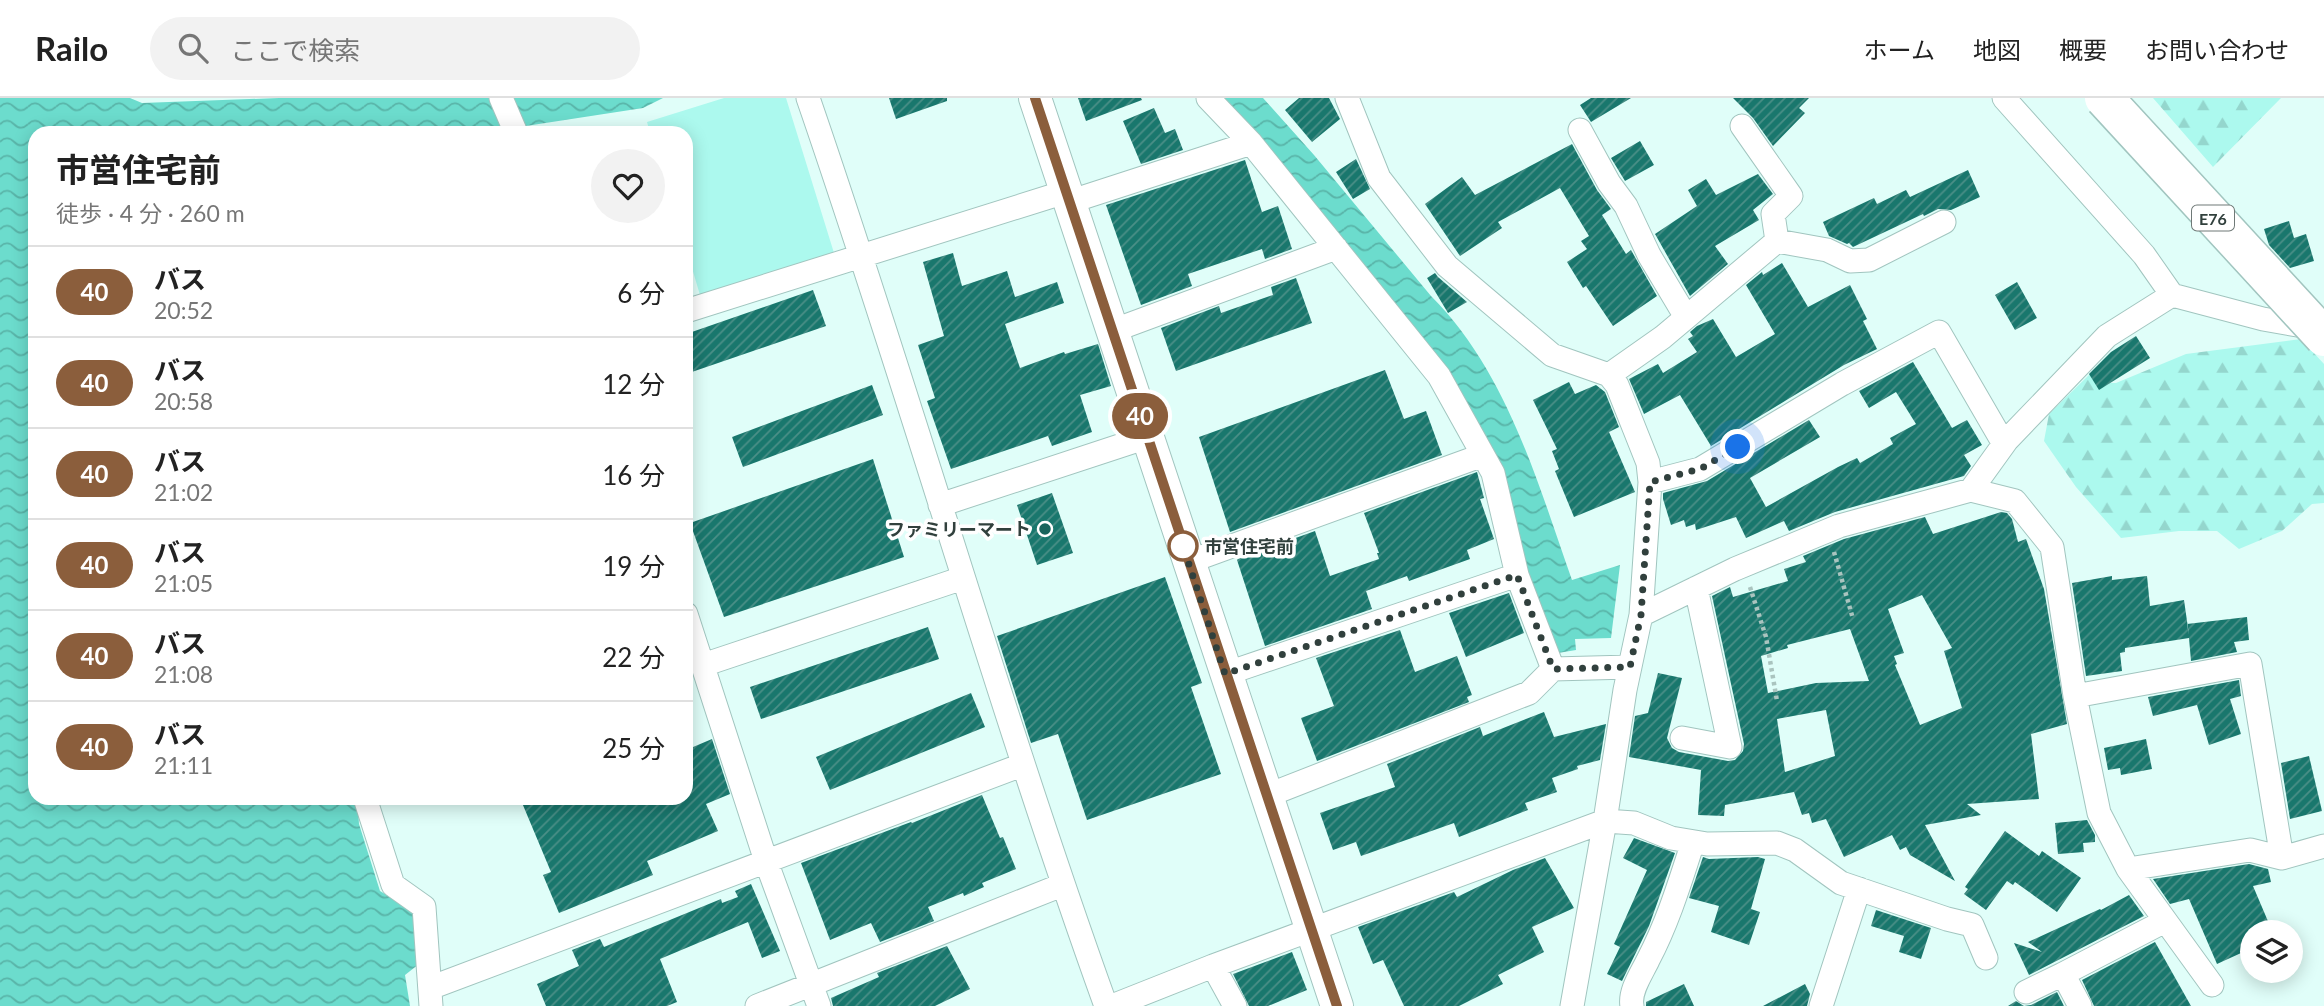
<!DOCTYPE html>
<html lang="ja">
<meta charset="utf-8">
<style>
:root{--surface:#fff;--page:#f2f2f2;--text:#222;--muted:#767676;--line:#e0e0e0}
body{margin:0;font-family:Lato,"Noto Sans JP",sans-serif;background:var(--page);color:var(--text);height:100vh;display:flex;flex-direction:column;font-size:26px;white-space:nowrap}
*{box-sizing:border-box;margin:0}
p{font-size:23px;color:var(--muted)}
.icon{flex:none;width:38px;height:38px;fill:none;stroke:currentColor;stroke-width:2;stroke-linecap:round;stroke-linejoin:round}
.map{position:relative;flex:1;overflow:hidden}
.side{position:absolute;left:28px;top:28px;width:665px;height:679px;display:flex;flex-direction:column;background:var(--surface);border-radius:21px;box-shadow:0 4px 18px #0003}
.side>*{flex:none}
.badge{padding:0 14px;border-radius:23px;font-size:24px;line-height:46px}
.controls{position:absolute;left:2240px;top:822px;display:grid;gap:14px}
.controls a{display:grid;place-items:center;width:63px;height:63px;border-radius:50%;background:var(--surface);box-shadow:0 4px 18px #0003;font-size:35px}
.you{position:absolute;width:35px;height:35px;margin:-18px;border:5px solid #fff;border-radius:50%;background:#1a73e8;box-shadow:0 0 0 10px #1a73e833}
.map>.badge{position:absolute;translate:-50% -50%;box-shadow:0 0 0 4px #fff}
.round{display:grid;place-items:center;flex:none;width:74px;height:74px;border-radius:37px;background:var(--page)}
.overview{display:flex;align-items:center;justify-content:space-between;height:119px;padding:0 28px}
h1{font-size:33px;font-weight:700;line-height:52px}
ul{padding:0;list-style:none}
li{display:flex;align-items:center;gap:21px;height:91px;padding:0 28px;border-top:2px solid var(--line)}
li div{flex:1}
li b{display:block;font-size:26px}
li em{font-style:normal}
li .badge{min-width:77px;font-weight:700;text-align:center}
header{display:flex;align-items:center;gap:42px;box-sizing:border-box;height:98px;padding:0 35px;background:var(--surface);border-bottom:2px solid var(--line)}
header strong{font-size:33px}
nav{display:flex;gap:38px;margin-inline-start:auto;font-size:24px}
.search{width:490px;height:63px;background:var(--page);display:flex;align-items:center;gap:18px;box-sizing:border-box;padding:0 24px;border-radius:38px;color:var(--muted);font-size:26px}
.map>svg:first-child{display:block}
.forest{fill:url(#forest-firs)}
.pitch{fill:#acf9ee}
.water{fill:url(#water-waves)}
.building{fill:url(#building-hatch);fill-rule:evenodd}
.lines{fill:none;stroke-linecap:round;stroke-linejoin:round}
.street-casing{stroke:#a1c5bf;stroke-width:25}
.secondary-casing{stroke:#a1c5bf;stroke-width:34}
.path{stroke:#aac4bf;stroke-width:4.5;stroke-dasharray:3.5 3.5;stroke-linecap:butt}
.street{stroke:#fff;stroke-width:23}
.secondary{stroke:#fff;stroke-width:32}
.highway-bridge-casing{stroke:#a1c5bf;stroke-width:41;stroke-linecap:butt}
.highway-bridge{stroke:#fff;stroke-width:38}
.line-casing{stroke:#fff;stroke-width:16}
.line{stroke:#8b5e3c;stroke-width:10}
.walk{stroke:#31403d;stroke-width:7;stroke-dasharray:0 12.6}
.poi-dot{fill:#19645c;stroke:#fff;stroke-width:2.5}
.stop-dot{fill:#fff;stroke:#8b5e3c;stroke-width:3.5}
.labels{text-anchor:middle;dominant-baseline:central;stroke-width:7;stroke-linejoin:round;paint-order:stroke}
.shield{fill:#fff;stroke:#6f7977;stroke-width:2}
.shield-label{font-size:16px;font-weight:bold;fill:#31403d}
.poi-label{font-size:18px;font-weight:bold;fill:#31403d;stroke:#fff;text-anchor:end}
.stop-label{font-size:18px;font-weight:bold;fill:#31403d;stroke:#fff;text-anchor:start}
</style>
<header>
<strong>Railo</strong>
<div class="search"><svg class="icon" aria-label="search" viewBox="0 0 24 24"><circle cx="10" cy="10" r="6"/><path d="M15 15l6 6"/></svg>ここで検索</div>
<nav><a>ホーム</a><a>地図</a><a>概要</a><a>お問い合わせ</a></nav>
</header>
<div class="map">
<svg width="2324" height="908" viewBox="0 0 2324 908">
<defs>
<pattern id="forest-firs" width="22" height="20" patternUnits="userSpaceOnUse" patternTransform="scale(1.75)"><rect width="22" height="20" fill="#acf9ee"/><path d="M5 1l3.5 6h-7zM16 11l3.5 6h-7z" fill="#94d6cd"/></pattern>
<pattern id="water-waves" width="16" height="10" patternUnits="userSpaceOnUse" patternTransform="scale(1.75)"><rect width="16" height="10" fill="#6cdccd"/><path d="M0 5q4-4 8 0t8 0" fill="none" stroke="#59b4a8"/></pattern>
<pattern id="building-hatch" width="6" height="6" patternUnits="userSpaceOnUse" patternTransform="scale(1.75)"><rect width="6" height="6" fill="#19776d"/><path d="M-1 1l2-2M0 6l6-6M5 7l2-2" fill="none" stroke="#4b8f87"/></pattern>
</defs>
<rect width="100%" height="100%" fill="#e0fef9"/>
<path class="forest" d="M 2153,0 L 2281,0 L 2213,69 Z
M 2301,241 L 2324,266 L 2324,405 L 2312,406 L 2282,433 L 2239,451 L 2217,433 L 2179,433 L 2121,440 L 2076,389 L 2044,343 L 2049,316 L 2090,276 L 2098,285 L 2116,285 L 2186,256 Z"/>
<path class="pitch" d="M 724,0 L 786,0 L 834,155 L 700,197 L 686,150 L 686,35 L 650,35 L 647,24 Z"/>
<path class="water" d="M 0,0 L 130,0 L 142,5 L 279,0 L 663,0 L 643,10 L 480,35 L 35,35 L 35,700 L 357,700 L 359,726 L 380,793 L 414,814 L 419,866 L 405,877 L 410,908 L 0,908 Z
M 1221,0 L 1263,0 L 1314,57 L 1431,198 C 1507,274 1537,383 1572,482 L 1620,467 L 1611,540 L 1575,541 L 1576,552 L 1558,555 L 1520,464 L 1495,365 Z"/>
<path class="building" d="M 889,0 L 947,0 L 947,3 L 896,21 Z
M 1078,0 L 1141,0 L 1142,2 L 1086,23 Z
M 1299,0 L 1329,0 L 1340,21 L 1312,44 L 1285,12 Z
M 1591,0 L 1631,0 L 1591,24 L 1580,7 Z
M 1733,0 L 1809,0 L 1799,10 L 1805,15 L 1773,48 L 1753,20 Z
M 1154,10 L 1165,35 L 1175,31 L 1183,52 L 1141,66 L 1123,23 Z
M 1640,43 L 1654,67 L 1625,83 L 1611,60 Z
M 1572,46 L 1597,92 L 1611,111 L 1602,117 L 1626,156 L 1631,152 L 1657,198 L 1613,228 L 1586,188 L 1583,190 L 1567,164 L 1587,151 L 1581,143 L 1589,138 L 1560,90 L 1498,124 L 1502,130 L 1460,158 L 1425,106 L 1462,79 L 1475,97 Z
M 1356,61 L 1370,91 L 1353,101 L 1336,74 Z
M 1245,62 L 1262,114 L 1278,108 L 1292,151 L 1265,161 L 1262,151 L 1188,176 L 1192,188 L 1141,207 L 1106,107 Z
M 1968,72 L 1980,99 L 1951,112 L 1938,111 L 1924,118 L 1923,116 L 1853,149 L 1849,145 L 1847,146 L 1829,138 L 1823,124 L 1874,100 L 1877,106 L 1906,92 L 1910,99 Z
M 1758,76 L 1773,96 L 1753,112 L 1759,122 L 1715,148 L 1728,166 L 1690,198 L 1655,136 L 1697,108 L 1688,92 L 1706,81 L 1716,97 Z
M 2289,123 L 2294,140 L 2306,136 L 2314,163 L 2290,170 L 2269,147 L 2264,131 Z
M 953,155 L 962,188 L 1007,173 L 1015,199 L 1057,184 L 1064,205 L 1005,226 L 1020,270 L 1064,254 L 1065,256 L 1098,246 L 1111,288 L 1080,297 L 1092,334 L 1052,348 L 1048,338 L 951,371 L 927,303 L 935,300 L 918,247 L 944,238 L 923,164 Z
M 1782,165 L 1808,209 L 1850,187 L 1867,221 L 1863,223 L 1877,251 L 1844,267 L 1711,348 L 1680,297 L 1644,316 L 1629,281 L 1658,266 L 1663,275 L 1697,254 L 1688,241 L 1693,238 L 1690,234 L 1697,228 L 1713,221 L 1736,259 L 1775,236 L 1746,187 L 1762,174 L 1763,177 Z
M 1435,175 L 1438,179 L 1467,204 L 1448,215 L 1427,180 Z
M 1296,180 L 1312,225 L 1176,273 L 1161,230 L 1219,208 L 1221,215 L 1273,197 L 1271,189 Z
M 2017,184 L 2037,220 L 2015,232 L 1995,197 Z
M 813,192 L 826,228 L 686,276 L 686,236 Z
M 2136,238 L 2150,260 L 2099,292 L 2089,276 L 2111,254 Z
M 1913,264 L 1952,330 L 1967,322 L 1982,347 L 1964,357 L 1971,368 L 1964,378 L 1835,414 L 1789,433 L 1784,423 L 1746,440 L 1736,419 L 1696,432 L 1695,426 L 1686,429 L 1684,422 L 1671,427 L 1663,401 L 1663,395 L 1707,383 L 1809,322 L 1820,339 L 1750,380 L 1766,409 L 1838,369 L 1857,360 L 1860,365 L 1893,346 L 1890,340 L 1916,326 L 1896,294 L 1869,310 L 1859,293 Z
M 1385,272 L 1404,321 L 1426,313 L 1442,357 L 1230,434 L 1199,339 Z
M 1569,284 L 1575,296 L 1596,287 L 1605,294 L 1619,329 L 1609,334 L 1635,394 L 1574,419 L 1555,373 L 1559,371 L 1552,353 L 1557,351 L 1533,302 Z
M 872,287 L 883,317 L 743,369 L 732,339 Z
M 873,361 L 904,459 L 724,519 L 690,425 Z
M 1477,374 L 1484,400 L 1480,401 L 1494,441 L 1467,452 L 1470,461 L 1409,483 L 1407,478 L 1366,493 L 1372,511 L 1265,548 L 1237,462 L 1238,461 L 1315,433 L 1330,478 L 1379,461 L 1377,455 L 1379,455 L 1364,415 Z
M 1052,395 L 1073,455 L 1037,467 L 1017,407 Z
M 2001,414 L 2007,415 L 2012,421 L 2018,444 L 2026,441 L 2044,491 L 2067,626 L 2031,636 L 2039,701 L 1967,706 L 1981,717 L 1925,727 L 1955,783 L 1910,757 L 1906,749 L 1900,752 L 1892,737 L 1844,759 L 1826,721 L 1812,725 L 1809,715 L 1802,717 L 1794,694 L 1725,707 L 1724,718 L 1698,717 L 1701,672 L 1629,659 L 1635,618 L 1648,615 L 1658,575 L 1682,580 L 1667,640 L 1672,650 L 1679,654 L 1728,663 L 1735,662 L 1743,653 L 1744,646 L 1712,498 L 1730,489 L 1733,499 L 1788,483 L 1784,471 L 1806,464 L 1803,458 L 1844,441 L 1925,419 L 1933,436 ZM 1922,497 L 1952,550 L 1944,553 L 1962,610 L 1920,627 L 1895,567 L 1897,566 L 1894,558 L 1904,555 L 1888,511 ZM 1850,531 L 1869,583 L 1816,585 L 1768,595 L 1761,558 L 1788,550 L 1787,547 ZM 1826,612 L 1835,658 L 1785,674 L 1777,621 Z
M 2112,478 L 2112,482 L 2147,478 L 2150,508 L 2184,502 L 2189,537 L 2187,526 L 2247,519 L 2249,542 L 2234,544 L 2237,554 L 2191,563 L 2189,540 L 2125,550 L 2125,554 L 2120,555 L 2122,573 L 2086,578 L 2072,485 Z
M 1165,479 L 1202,585 L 1191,589 L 1221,676 L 1087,722 L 1058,636 L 1031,645 L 997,538 Z
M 1509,495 L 1524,535 L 1466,559 L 1449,515 Z
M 928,529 L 939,561 L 761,621 L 750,589 Z
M 1400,532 L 1415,574 L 1457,558 L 1472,597 L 1467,599 L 1469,604 L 1317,663 L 1301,620 L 1334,608 L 1316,560 Z
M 2239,582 L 2241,598 L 2230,601 L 2241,636 L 2209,647 L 2197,607 L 2153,618 L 2148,599 Z
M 971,595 L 985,629 L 830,692 L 816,659 Z
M 1544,614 L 1554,639 L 1606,626 L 1600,662 L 1577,668 L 1578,671 L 1552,680 L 1557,694 L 1525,705 L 1528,712 L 1459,739 L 1454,725 L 1361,758 L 1356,744 L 1333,752 L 1320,715 L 1395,689 L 1387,666 L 1480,629 L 1483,638 Z
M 712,641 L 730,696 L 706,706 L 718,733 L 647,763 L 653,777 L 559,815 L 543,777 L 551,774 L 520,700 L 686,700 L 686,652 Z
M 2146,641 L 2152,671 L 2121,677 L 2120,670 L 2108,672 L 2104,650 Z
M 2309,658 L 2322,713 L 2290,721 L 2281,665 Z
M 982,697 L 1000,740 L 1003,739 L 1016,771 L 982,785 L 984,789 L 964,798 L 963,795 L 928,809 L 934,823 L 880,844 L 871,825 L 830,842 L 801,765 L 911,724 L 912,725 Z
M 2087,722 L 2095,737 L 2095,744 L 2083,745 L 2084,754 L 2058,756 L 2055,725 Z
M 2005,733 L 2039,758 L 2042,753 L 2081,780 L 2057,814 L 2015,784 L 2013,787 L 2007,783 L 1986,812 L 1964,796 L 1968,791 L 1965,789 Z
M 1634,740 L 1675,755 L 1649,828 L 1622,883 L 1607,876 L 1620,849 L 1614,846 L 1647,772 L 1623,760 Z
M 1703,759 L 1709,761 L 1758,759 L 1765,761 L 1751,811 L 1760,814 L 1749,847 L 1711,834 L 1719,808 L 1689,800 Z
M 1545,760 L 1574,810 L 1532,829 L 1544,854 L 1498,877 L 1503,886 L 1459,908 L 1404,908 L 1383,862 L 1373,866 L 1358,829 L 1454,794 L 1457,799 L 1513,772 Z
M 2249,766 L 2268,771 L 2271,784 L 2253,788 L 2273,835 L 2252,835 L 2252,850 L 2217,866 L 2189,801 L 2170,806 L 2153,781 Z
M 751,786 L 780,853 L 762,860 L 748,824 L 660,861 L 677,904 L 667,908 L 546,908 L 537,886 L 579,868 L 572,852 L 600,841 L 604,849 L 721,801 L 722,805 L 738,799 L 735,793 Z
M 2129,797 L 2144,818 L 2029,877 L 2014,845 L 2042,854 L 2028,844 L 2100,811 L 2101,812 Z
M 1876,812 L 1931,830 L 1921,861 L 1899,854 L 1904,838 L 1871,828 Z
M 2155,844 L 2191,908 L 2094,908 L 2082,882 Z
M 947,848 L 970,891 L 935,908 L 833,908 L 831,900 L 879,879 L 877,875 Z
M 1292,854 L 1307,892 L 1268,908 L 1249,908 L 1233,876 Z
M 1684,886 L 1694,908 L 1646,908 L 1646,904 Z
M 1805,886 L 1810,896 L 1807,908 L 1763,908 Z
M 2057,894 L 2064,908 L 2008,908 L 2016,903 L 2024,908 L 2031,907 Z"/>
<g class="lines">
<defs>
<path id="street" d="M 501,0 L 516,35
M 808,0 C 912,301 998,608 1106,908
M 1208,0 L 1251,45 L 1439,278 L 1493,375 L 1517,477 L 1553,571 L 1630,569
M 1347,0 L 1379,80 L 1447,168 L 1552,257 L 1609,277 L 1617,287 L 1648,365 L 1650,384 L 1641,517 L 1625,592 L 1605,723 L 1572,908
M 2004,0 L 2144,157 L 2172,197 L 2263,221 L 2315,230
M 1580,32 L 1609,85 L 1626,108 L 1649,157 L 1686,219
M 1069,104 L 1251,45
M 1777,143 L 1827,152 L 1850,163 L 1869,162 L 1944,124
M 686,213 L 1065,94
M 1112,233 L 1336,150
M 1609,277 L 1663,239 L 1777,143 L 1773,116 L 1791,98 L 1742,28
M 1650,384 L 1700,371 L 1842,286 L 1939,234 L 2004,346
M 1971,392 L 2007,342 L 2107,238 L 2172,197
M 940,407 L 1147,339
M 1188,464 L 1483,357
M 686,516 L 766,763 L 819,908
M 1641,517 L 1735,471 L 1839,428 L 1971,392 L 2015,403 L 2052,449 L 2075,598 L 2099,715 L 2128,771 L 2250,752 L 2282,760 L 2324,748
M 703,567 L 963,480
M 1225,576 L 1517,477
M 2075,598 L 2250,566 L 2282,760
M 1682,640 L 1730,649 L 1696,490
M 1266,698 L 1529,595 L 1553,571
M 365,700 L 393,787 L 424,809 L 431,908
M 2128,771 L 2212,887
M 1213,868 L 1235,908
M 430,890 L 1022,667
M 2026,894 L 2063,876
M 757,908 L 1062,787
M 1112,908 L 1213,868 L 1605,723 L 1634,725 L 1671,740 L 1707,746 L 1777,745 L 1795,752 L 1841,785 L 1947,821 L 1972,827 L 1986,860
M 1632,908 C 1629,893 1642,875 1648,862 C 1668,824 1680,784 1693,744
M 1821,908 L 1859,791
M 2080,908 L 2063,876 L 2165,823"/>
<path id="secondary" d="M 1035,0 L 1337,908"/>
</defs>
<use href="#street" class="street-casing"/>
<use href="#secondary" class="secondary-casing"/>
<path class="path" d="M 1834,454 L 1853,521
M 1750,489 L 1766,539 L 1777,603"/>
<use href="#street" class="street"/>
<use href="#secondary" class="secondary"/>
<defs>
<path id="highway-bridge" d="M 2104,0 L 2324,239"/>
</defs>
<use href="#highway-bridge" class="highway-bridge-casing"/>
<use href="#highway-bridge" class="highway-bridge"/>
</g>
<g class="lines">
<defs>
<path id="line" d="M 1035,0 L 1337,908"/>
</defs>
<use href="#line" class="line-casing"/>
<use href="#line" class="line"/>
<path class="walk" d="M 1183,448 L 1180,439 L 1225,576 L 1517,477 L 1553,571 L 1630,569 L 1641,517 L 1650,384 L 1700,371 L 1738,349"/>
</g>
<circle class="poi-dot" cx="1045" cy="431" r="7"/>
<circle class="stop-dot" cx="1183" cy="448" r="14"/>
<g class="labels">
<rect class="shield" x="2192" y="107.5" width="42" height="25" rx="5"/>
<g class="shield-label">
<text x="2213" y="120">E76</text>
</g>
<g class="poi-label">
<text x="1031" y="431">ファミリーマート</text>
</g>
<g class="stop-label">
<text x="1204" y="448">市営住宅前</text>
</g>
</g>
</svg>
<div class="controls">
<a><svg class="icon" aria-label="layers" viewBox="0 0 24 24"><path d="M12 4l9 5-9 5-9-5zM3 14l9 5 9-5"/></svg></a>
</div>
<div class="you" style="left:1738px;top:349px"></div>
<b class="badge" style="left:1140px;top:318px;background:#8b5e3c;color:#fff">40</b>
<section class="side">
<div class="overview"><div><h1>市営住宅前</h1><p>徒歩 · 4 分 · 260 m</p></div><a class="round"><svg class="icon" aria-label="heart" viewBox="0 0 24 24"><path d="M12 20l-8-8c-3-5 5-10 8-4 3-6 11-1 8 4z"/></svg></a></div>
<ul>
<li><span class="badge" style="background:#8b5e3c;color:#fff">40</span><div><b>バス</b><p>20:52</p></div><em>6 分</em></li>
<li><span class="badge" style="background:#8b5e3c;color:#fff">40</span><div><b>バス</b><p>20:58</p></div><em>12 分</em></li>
<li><span class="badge" style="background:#8b5e3c;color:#fff">40</span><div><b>バス</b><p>21:02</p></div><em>16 分</em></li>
<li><span class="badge" style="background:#8b5e3c;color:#fff">40</span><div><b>バス</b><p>21:05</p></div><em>19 分</em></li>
<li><span class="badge" style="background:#8b5e3c;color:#fff">40</span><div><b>バス</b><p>21:08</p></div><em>22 分</em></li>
<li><span class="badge" style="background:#8b5e3c;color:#fff">40</span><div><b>バス</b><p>21:11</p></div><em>25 分</em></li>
</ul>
</section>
</div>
